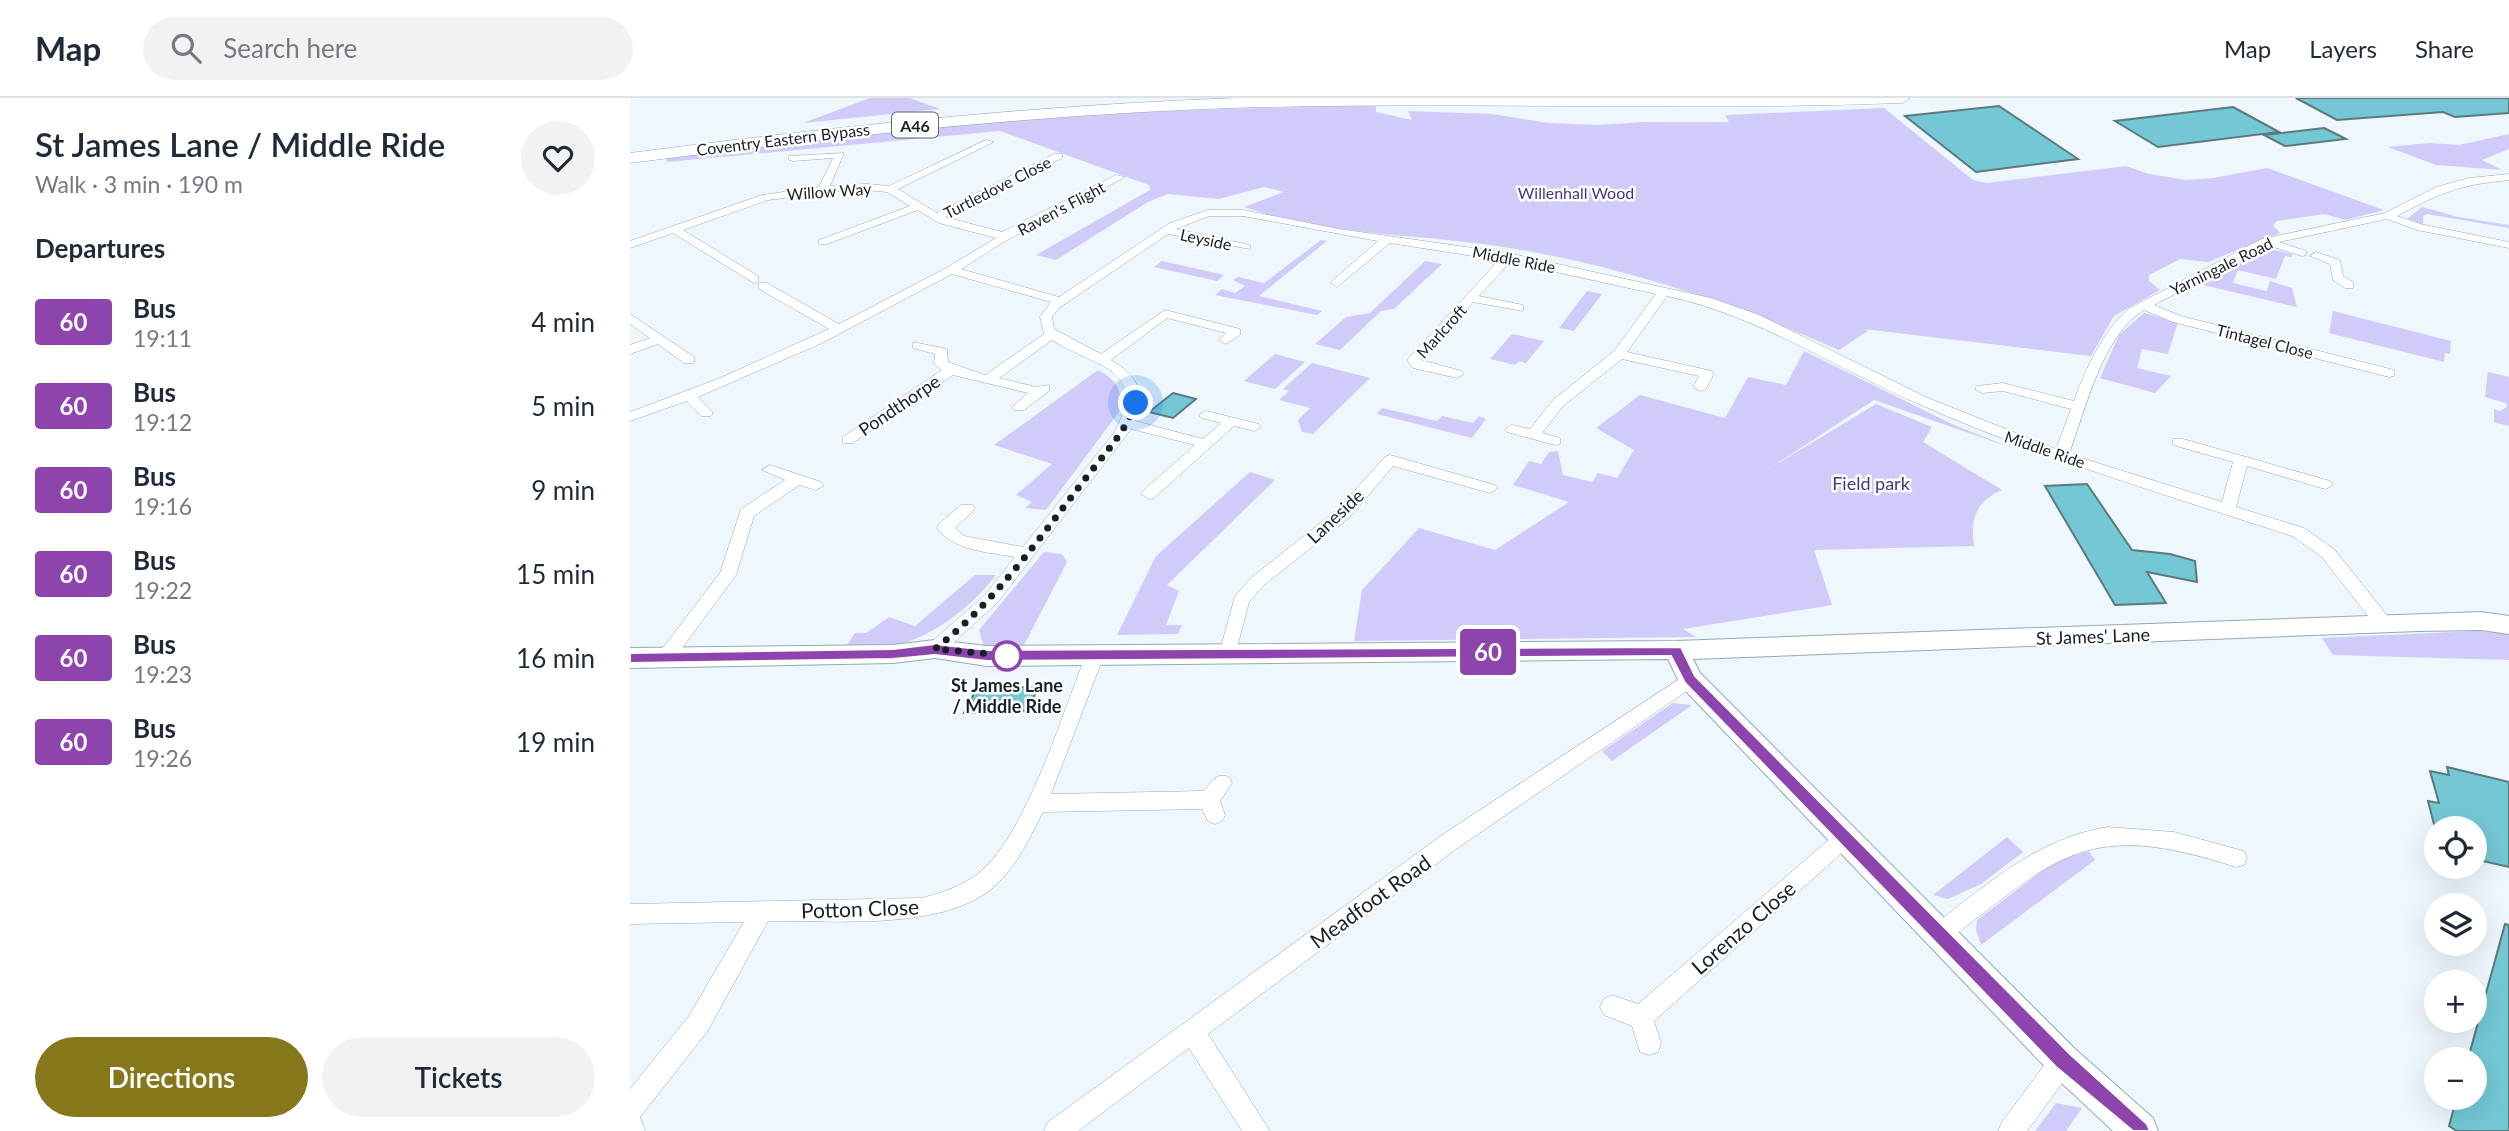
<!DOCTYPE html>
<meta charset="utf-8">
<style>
:root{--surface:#fff;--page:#f2f2f3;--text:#1f2937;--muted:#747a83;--line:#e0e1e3;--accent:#87771b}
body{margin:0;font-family:Lato,sans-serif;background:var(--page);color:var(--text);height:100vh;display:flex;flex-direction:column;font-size:26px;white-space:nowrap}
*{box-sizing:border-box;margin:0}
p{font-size:23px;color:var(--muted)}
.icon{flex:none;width:38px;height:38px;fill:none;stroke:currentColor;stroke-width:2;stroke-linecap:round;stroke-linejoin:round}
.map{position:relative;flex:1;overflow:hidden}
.panel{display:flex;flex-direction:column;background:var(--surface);width:630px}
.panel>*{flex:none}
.badge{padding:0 14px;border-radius:5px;font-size:24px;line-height:46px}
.fabs{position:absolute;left:1794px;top:718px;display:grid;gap:14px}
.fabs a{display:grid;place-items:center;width:63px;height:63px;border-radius:50%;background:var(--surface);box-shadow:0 7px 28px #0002;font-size:35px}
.you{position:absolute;width:35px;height:35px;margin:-18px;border:5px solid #fff;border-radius:50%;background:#1a73e8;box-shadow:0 0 0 10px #1a73e833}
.map>.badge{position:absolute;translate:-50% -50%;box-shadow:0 0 0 4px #fff}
h2{padding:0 35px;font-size:26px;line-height:63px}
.round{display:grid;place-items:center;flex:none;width:74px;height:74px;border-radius:37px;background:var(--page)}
.headline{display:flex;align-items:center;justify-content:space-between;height:119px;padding:0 35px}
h1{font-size:33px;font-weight:600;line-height:52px}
.primary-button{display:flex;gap:14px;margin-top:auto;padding:14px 35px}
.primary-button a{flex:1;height:80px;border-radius:42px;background:var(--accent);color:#fff;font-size:28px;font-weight:600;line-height:80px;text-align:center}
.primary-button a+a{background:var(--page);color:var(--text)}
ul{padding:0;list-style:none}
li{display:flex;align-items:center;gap:21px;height:84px;padding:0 35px}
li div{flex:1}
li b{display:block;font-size:26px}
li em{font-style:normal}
li .badge{min-width:77px;font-weight:700;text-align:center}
header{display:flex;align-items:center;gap:42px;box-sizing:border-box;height:98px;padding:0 35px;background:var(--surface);border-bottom:2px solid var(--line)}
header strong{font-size:33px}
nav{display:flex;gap:38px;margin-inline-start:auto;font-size:24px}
.search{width:490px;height:63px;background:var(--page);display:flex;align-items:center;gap:18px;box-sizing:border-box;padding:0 24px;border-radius:38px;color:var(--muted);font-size:26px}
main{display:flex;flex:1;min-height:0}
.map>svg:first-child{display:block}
.green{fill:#d1cbf9}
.building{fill:#74c8d5;stroke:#5c797d;stroke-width:2}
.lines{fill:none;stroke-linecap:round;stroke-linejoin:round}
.street-casing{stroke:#92aab8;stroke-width:1}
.secondary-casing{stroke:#92aab8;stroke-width:2}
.highway-casing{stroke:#92aab8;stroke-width:1}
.street{fill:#fff;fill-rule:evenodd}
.secondary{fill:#fff;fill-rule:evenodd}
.highway{fill:#fff;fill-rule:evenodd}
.line{fill:#8e44ad;stroke:#fff;stroke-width:2}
.walk{stroke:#172026;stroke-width:7;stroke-dasharray:0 12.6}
.stop-dot{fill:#fff;stroke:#8e44ad;stroke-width:3.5}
.labels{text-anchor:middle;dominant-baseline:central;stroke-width:5;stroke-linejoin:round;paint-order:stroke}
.shield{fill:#fff;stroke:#5d6367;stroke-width:2}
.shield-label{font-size:16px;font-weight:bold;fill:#172026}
.far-street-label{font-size:16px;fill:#172026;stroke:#fff}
.far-park-label{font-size:16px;fill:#48377d;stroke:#fff}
.street-label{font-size:18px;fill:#172026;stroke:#fff}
.park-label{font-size:18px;fill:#48377d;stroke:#fff}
.stop-label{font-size:18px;font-weight:bold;fill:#172026;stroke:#fff}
.near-street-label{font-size:21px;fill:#172026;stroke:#fff}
</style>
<header>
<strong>Map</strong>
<div class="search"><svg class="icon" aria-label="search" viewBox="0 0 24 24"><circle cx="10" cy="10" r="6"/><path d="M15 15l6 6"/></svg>Search here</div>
<nav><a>Map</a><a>Layers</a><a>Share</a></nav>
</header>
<main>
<section class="panel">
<div class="headline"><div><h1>St James Lane / Middle Ride</h1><p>Walk · 3 min · 190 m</p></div><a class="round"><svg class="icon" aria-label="heart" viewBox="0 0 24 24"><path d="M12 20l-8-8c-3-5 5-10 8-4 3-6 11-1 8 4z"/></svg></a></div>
<h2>Departures</h2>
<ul>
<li><span class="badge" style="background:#8e44ad;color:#fff">60</span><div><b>Bus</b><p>19:11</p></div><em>4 min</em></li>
<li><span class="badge" style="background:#8e44ad;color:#fff">60</span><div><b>Bus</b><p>19:12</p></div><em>5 min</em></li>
<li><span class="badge" style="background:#8e44ad;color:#fff">60</span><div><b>Bus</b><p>19:16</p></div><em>9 min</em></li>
<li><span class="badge" style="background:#8e44ad;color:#fff">60</span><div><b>Bus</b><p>19:22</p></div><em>15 min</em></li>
<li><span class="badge" style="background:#8e44ad;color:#fff">60</span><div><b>Bus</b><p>19:23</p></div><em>16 min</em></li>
<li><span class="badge" style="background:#8e44ad;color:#fff">60</span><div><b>Bus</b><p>19:26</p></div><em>19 min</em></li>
</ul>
<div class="primary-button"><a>Directions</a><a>Tickets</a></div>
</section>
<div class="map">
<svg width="1879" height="1033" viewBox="0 0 1879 1033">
<rect width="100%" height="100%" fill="#edf7fd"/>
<path class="green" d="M 240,0 L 280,0 L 310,11 L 173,25 Z
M 746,7 L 746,14 L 782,22 L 778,13 L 862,16 L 918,25 L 968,27 L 1014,24 L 1099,24 L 1095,17 L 1254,10 L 1343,82 L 1357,85 L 1496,68 L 1519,76 L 1556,82 L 1583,80 L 1637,70 L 1754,112 L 1715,122 L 1694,116 L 1647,123 L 1643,127 L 1650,135 L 1578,164 L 1550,161 L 1519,177 L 1519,183 L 1530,192 L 1484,218 L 1461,258 L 1234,231 L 1238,233 L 1209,252 C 1097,203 981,164 860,147 C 779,136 691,136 614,109 L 654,94 L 634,89 L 589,101 L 538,96 L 518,104 L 426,162 L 406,157 L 520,92 L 519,87 L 370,33 L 37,64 L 35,59 L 362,23 L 525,13 Z
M 1879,36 L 1879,51 L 1852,62 L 1872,72 L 1806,67 L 1758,49 L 1800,45 L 1829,47 Z
M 1792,109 L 1828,119 L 1879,127 L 1879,130 L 1797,116 L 1793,118 L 1793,126 L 1777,121 Z
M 691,142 L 697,143 L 629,198 L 692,213 L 687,217 L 585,197 L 592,191 L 605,195 L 615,188 L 603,182 L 608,179 L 634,185 Z
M 1640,151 L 1662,156 L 1662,159 L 1655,158 L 1646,181 L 1608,172 L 1603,185 L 1637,193 L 1640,183 L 1662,190 L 1667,209 L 1569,186 Z
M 532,163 L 594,177 L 587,183 L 524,169 Z
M 795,163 L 812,166 L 764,211 L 751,213 L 710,252 L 685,246 L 716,219 L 740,215 Z
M 957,193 L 972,196 L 944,233 L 929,230 Z
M 1703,213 L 1821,243 L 1820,256 L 1815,255 L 1814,264 L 1699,235 Z
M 1514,215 L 1548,224 L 1538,256 L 1512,251 L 1507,270 L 1541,278 L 1525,295 L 1470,280 L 1489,237 Z
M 882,236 L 914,243 L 896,265 L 889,263 L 885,267 L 860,261 Z
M 1174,253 L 1324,327 L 1382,350 L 1244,302 L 1140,370 L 1246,306 L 1302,329 L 1293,344 L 1372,392 C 1346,403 1340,421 1344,448 L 1184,452 L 1202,507 L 1053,531 L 1066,539 L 724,543 L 732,492 L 789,430 L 865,452 L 939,404 L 883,387 L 899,363 L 911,366 L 919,354 L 928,353 L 933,377 L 962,384 L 968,375 L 987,380 L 1004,352 L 966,330 L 1010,297 L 1095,320 L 1118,279 L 1156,287 Z
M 645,256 L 675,264 L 645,291 L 614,283 Z
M 682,265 L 740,280 L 683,336 L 672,334 L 668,322 L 680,310 L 649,302 L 659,293 L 653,291 Z
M 468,272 C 487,282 493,292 489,314 L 416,412 L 395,410 L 402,404 L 386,397 L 422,366 L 364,347 Z
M 1858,274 L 1879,279 L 1879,328 L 1864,324 L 1864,311 L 1870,313 L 1877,309 L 1876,305 L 1855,299 Z
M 752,310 L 807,323 L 812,318 L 843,325 L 849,318 L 856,321 L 842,340 L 747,316 Z
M 620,374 L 645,382 L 537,487 L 549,493 L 536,527 L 552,527 L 548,536 L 487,537 L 526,458 Z
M 414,454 L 432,456 L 437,464 L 393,549 L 354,549 L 349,532 Z
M 345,477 L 366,477 C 340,511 297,544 253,550 C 241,551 227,550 215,550 L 225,535 L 236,535 L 259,519 L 285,528 Z
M 1846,533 L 1879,536 L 1879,562 L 1703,557 L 1692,540 Z
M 1043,605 L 1062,607 L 982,663 L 972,653 Z
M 1377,739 L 1393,754 L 1351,786 L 1318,801 L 1303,797 Z
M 1459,753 L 1465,762 L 1351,847 L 1346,832 L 1347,822 L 1424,764 Z
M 1426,1005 L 1452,1010 L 1436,1033 L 1405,1033 Z"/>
<path class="building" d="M 1666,0 L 1879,0 L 1879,15 L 1825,19 L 1813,14 L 1707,22 Z
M 1369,8 L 1448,61 L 1346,74 L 1275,18 Z
M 1603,9 L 1649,34 L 1528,49 L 1485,23 Z
M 1694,30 L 1716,41 L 1655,48 L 1634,37 Z
M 543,295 L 566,301 L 543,320 L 519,314 Z
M 1457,386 L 1502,452 L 1540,456 L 1565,463 L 1567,484 L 1517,474 L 1536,505 L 1485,507 L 1415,388 Z
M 382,589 L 408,590 L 397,613 L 334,615 L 346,592 L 380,593 Z
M 1817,669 L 1879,684 L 1879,769 L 1844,761 L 1844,730 L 1805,730 L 1798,703 L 1809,705 L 1800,673 L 1819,677 Z
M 1875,826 L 1879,827 L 1879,1033 L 1827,1033 L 1819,1028 L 1827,999 L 1844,999 L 1844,961 L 1838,961 Z"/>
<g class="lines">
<defs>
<path id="street" d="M 356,42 L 364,44 L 268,91 L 307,115 L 424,56 L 432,56 L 432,60 L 315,119 L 372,134 L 486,77 L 495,79 L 394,134 C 372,142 352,159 331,171 L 429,199 L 540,125 L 578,112 L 613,112 L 709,131 L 878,155 L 1081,200 L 1129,217 L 1298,300 L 1426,351 L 1441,311 L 1373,293 L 1352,295 L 1345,291 L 1347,288 L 1373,285 L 1444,303 C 1456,270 1472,235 1498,211 L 1632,141 L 1755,115 L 1806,89 L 1839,80 L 1879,76 L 1879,82 C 1829,87 1812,94 1767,118 L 1790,126 L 1879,144 L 1879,150 L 1787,132 L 1757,121 L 1649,144 L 1676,153 L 1676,157 L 1672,158 L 1637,147 L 1524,207 L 1551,218 L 1764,272 L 1764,278 L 1759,279 L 1543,224 L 1514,212 C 1473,236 1455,313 1439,356 L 1592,404 L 1603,364 L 1543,347 L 1543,341 L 1553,341 L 1700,383 L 1703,386 L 1700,389 L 1695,391 L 1617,368 L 1606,409 L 1674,430 L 1704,451 L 1760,521 L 1763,526 L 1754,532 L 1748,531 L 1692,459 L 1662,438 C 1537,397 1411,360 1291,307 C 1205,270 1129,218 1037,198 L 997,254 L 1082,273 L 1084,276 L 1075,292 L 1070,293 L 1063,289 L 1069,278 L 992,261 L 933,308 L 912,335 L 930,340 L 930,346 L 925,347 L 877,334 L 875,331 L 882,327 L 900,331 L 923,302 L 984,253 L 1026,196 L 880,164 L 849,198 L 893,207 L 893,213 L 843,204 L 791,262 L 832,273 L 834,276 L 827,280 L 783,270 L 777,262 L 869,162 L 760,145 L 707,189 L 701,185 L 703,182 L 748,143 L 613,118 L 579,118 L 546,131 L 620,147 L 620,151 L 538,136 L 429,210 L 422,219 L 424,231 L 471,256 L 535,212 L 610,231 L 610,237 L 596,246 L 589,242 L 596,235 L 537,220 L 481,262 C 505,276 519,296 505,323 L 573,341 L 591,325 L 571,320 L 569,317 L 576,313 L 629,326 L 631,329 L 624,333 L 604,328 L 524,400 L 519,401 L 511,396 L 514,392 L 565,347 L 501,331 L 367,505 L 311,556 L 299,556 L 296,551 L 299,546 L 355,497 L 385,459 C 358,454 324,453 307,430 L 309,426 L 331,407 L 343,407 L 345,411 L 325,430 L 334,438 L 393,449 L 484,335 C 520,269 465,270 422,242 L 369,280 L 406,289 L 419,287 L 419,293 L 394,312 L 384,312 L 382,309 L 398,295 L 323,277 L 223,345 L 213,345 L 213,339 L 312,272 L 304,266 L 305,256 L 283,250 L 283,244 L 317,251 L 318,264 L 355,277 L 414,236 L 410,219 L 421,204 L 322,176 L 192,245 L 68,299 L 83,315 L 81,318 L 71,318 L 57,303 L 0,323 L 0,314 L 90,280 L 199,231 L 129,191 L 129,185 L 137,185 L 209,226 L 318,169 L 366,140 L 309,125 L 288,112 L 197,146 L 189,146 L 189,142 L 280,108 L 257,94 L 226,91 L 138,102 L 53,132 L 128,178 L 128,184 L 124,185 L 43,135 L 0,150 L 0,143 L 132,97 L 189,89 L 203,60 L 163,63 L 159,62 L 159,58 L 214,55 L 200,88 L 226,85 L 259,88 Z
M 1686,154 L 1710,162 L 1713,178 L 1723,184 L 1723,190 L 1715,190 L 1703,182 L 1700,166 L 1680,158 Z
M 0,216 L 64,259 L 64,265 L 54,265 L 28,246 L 0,256 L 0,247 L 20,240 L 0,226 Z
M 760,357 L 865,387 L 868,390 L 860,395 L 763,368 L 720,419 L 634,487 L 619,504 L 604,561 L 592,561 L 589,556 L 605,498 L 622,479 L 708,411 L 755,359 Z
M 140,367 L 191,384 L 194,387 L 186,392 L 169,387 L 124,418 L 106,477 L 41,565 L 29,565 L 26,560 L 29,555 L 90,475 L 111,411 L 155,382 L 132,372 Z
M 465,550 L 471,552 L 474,557 L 421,696 L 574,693 C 581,684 586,674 599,679 L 602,685 L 590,703 L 595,717 L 592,723 L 585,726 L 578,723 L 572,711 L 413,714 C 400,739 388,766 367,786 C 318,834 203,822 138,823 L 77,934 L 10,1019 L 15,1033 L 0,1033 L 0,991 L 59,918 L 114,824 L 0,826 L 0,806 L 291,800 C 312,795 333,788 350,774 C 397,734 432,616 456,557 L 459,552 Z
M 1060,574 L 1067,576 L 1069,581 L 1067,586 L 829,749 L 578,936 L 640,1033 L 612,1033 L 559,950 L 448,1033 L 414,1033 L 418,1024 L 815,735 Z
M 1478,729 L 1544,734 L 1606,751 L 1614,753 L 1617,760 L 1614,767 L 1606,769 C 1457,721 1431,756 1317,843 L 1309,847 L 1301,843 L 1298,836 L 1301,829 C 1357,787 1407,740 1478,729 Z
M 1216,730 L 1223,733 L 1227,739 L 1223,745 L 1024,923 L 1031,945 L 1028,954 L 1019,957 L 1010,954 L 1002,928 L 974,917 L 970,909 L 974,901 L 982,897 L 1008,906 L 1209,733 Z
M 1433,951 L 1442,954 L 1445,963 L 1442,972 L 1397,1033 L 1368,1033 L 1372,1024 L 1424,954 Z"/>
<path id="secondary" d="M 1851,514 L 1879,518 L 1879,536 L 1851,532 L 1788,533 L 1063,561 L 1070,575 L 1445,951 L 1523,1020 L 1528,1033 L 1483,1033 L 1421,975 L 1051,588 L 1038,561 L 357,568 L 305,560 L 263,565 L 0,570 L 0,550 L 263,547 L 305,542 L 357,548 L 1046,543 Z"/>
<path id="highway" d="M 609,0 L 1280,0 L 1272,5 C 1061,13 849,4 638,9 C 424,14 212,38 0,65 L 0,55 C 202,29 405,7 609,0 Z"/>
</defs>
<use href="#street" class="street-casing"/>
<use href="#secondary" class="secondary-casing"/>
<use href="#highway" class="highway-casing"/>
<use href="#street" class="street"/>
<use href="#secondary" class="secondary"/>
<use href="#highway" class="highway"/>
</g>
<path class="line" d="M 305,546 L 357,552 L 1051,549 L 1065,578 L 1440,956 L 1517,1026 L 1520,1033 L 1503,1033 L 1426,969 L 1055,585 L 1041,558 L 357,563 L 305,557 L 263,561 L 0,565 L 0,555 L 263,551 Z"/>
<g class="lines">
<path class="walk" d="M 377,558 L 384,558 L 305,551 C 365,504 409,441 455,381 C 474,356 495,335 506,305"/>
</g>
<circle class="stop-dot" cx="377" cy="558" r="14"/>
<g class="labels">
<rect class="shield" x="262" y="14.5" width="46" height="25" rx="5"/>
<g class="shield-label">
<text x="285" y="27">A46</text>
</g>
<g class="far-street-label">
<text transform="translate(153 41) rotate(-7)">Coventry Eastern Bypass</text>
<text transform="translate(367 89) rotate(-27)">Turtledove Close</text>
<text transform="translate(199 93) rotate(-4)">Willow Way</text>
<text transform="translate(431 110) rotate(-28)">Raven's Flight</text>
<text transform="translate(576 141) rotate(12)">Leyside</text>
<text transform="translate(884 161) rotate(11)">Middle Ride</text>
<text transform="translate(1591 168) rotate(-26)">Yarningale Road</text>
<text transform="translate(811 233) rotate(-48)">Marlcroft</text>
<text transform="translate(1635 243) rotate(14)">Tintagel Close</text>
<text transform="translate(1415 351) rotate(19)">Middle Ride</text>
</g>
<g class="far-park-label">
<text x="946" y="94">Willenhall Wood</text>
</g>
<g class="street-label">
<text transform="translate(269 307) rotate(-34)">Pondthorpe</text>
<text transform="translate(705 418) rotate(-43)">Laneside</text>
<text transform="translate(1463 538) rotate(-2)">St James' Lane</text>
</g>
<g class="park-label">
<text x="1241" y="385">Field park</text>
</g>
<g class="stop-label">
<text x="377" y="587">St James Lane<tspan x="377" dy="21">/ Middle Ride</tspan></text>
</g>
<g class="near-street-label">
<text transform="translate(740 803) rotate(-36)">Meadfoot Road</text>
<text transform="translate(230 810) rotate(-2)">Potton Close</text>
<text transform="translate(1113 829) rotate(-41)">Lorenzo Close</text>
</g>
</g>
</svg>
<div class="fabs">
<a><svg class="icon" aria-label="locate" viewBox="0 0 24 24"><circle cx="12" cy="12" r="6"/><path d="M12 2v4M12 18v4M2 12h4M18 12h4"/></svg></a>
<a><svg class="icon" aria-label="layers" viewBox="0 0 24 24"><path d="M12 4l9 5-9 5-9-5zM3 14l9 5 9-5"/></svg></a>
<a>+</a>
<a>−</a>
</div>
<div class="you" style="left:506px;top:305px"></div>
<b class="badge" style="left:858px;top:554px;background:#8e44ad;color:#fff">60</b>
</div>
</main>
